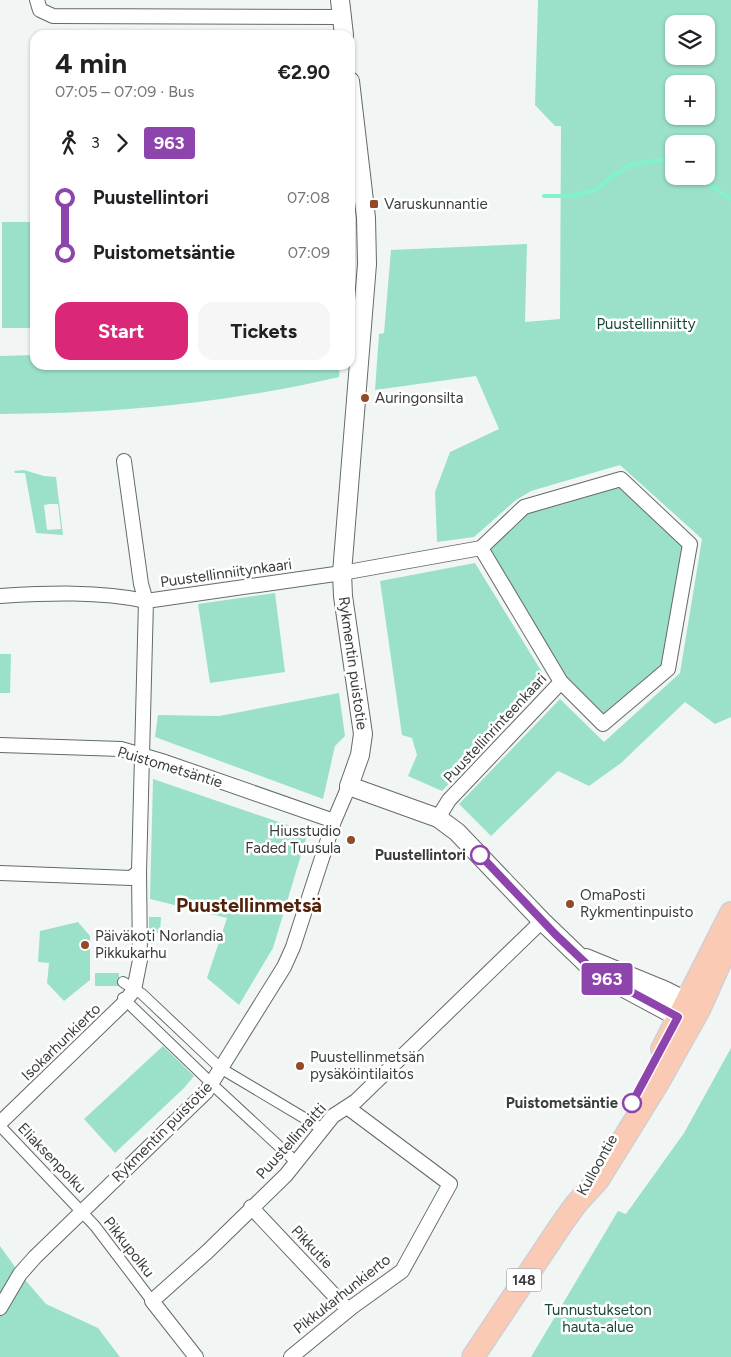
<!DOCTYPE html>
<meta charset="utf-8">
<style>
:root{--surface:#fff;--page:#f6f6f6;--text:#202124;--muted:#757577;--accent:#db2777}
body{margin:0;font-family:Figtree,sans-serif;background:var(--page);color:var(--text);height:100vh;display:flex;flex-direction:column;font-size:19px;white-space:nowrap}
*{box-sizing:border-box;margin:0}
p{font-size:16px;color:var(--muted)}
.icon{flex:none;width:28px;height:28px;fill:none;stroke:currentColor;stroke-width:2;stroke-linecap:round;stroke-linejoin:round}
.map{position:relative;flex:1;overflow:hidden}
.drawer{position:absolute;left:30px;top:30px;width:325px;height:340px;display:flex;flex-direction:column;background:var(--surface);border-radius:15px;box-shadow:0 1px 4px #0004}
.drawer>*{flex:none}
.badge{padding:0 10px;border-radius:4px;font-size:18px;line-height:32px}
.tools{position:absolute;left:665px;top:15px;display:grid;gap:10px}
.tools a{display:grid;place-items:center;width:50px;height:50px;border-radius:10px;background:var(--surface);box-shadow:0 1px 4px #0004;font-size:25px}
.map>.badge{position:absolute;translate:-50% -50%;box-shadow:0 0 0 2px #fff}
.legs{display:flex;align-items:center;gap:8px;height:55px;padding:0 25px;font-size:16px}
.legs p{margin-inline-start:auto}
.summary{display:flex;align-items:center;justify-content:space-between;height:85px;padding:0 25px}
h1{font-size:28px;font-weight:700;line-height:38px}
.action{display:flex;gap:10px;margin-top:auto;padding:10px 25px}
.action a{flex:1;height:58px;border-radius:15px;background:var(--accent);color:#fff;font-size:20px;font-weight:700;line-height:58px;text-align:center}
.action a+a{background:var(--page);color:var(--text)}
ul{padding:0 25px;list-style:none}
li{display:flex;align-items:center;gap:18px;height:55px;font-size:19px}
li i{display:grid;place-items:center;width:8px;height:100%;margin:0 6px;background:currentColor}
li i::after{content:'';width:12px;height:12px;margin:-6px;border:4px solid;border-radius:50%;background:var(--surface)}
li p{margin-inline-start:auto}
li:first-child i{background:linear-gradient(#0000 50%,currentColor 0)}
li:last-child i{background:linear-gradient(currentColor 50%,#0000 0)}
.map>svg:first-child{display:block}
.green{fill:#9be1ca;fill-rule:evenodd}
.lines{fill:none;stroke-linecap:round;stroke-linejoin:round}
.stream{stroke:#82f1d0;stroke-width:4}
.pedestrian-casing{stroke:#656a69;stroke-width:12}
.minor-casing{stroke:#656a69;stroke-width:16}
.tertiary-casing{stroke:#656a69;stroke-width:20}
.primary-casing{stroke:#d0d0d0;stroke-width:24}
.pedestrian{stroke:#fff;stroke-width:10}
.minor{stroke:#fff;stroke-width:14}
.tertiary{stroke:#fff;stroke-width:18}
.primary{stroke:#facab5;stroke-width:21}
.line-1-casing{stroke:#fff;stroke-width:11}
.line-1{stroke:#8e44ad;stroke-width:8}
.poi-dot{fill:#924a28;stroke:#fff;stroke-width:2}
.stop-1-dot{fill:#fff;stroke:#8e44ad;stroke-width:2.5}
.labels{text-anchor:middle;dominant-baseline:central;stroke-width:5;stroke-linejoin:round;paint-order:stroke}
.shield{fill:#fff;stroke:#767776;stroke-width:1}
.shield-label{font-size:14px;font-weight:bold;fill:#3b3d3c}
.poi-label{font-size:15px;fill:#3b3d3c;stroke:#fff;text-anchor:start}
.park-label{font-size:15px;fill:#17483a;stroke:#fff}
.street-label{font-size:15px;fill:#3b3d3c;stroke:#fff}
.stop-label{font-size:15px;font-weight:bold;fill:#3b3d3c;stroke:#fff;text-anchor:end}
.district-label{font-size:20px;font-weight:bold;fill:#52220a;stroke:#fff}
</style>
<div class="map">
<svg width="731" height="1357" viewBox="0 0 731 1357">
<rect width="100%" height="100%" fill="#f1f6f4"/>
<path class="green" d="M 538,0 L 731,0 L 731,717 L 715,724 L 685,702 L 621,763 L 589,786 L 558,771 L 491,836 L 459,804 L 560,699 L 604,742 L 680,673 L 702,539 L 620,465 L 531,491 L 516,500 L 474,537 L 437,542 L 435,492 L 450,452 L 499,429 L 476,376 L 375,390 L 379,334 L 384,333 L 391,250 L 527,244 L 525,322 L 560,319 L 561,126 L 555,126 L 535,105 ZM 674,24 L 706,24 L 706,56 L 674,56 ZM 674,84 L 706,84 L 706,116 L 674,116 ZM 674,144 L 706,144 L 706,176 L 674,176 Z
M 2,222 L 35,222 L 35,328 L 2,328 Z
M 35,355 L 35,365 L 340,365 L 339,377 C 228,403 114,414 0,414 L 0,356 Z
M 24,470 L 44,476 L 56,477 L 63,535 L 36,533 L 25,473 L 15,473 L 14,471 ZM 50,504 L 58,504 L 61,529 L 47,530 L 44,505 Z
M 618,485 L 685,546 L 661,666 L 601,716 L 565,679 L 489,550 L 529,511 Z
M 475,563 L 548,682 L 442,791 L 408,776 L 417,755 L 412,738 L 402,735 L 380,581 Z
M 275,593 L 285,672 L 210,683 L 198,604 Z
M 0,654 L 11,654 L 10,693 L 0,693 Z
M 339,693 L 345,736 L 335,746 L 323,799 L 155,737 L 158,715 L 219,716 Z
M 153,779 L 308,832 L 273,948 L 239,1005 L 207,978 L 227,918 L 150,899 Z
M 149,917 L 161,917 L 160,933 L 149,933 Z
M 78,922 L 90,936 L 90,980 L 64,1001 L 47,983 L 49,963 L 38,962 L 40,931 Z
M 95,973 L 119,973 L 119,986 L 95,986 Z
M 163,1046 L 194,1076 L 184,1088 L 115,1153 L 84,1119 Z
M 731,1048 L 731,1357 L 531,1357 L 618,1211 L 626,1214 L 684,1133 Z
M 0,1246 L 20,1274 L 46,1304 L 98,1328 L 120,1357 L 0,1357 Z"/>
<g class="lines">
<path class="stream" d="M 697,176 L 731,199
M 544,196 L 572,196 L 596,190 L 611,177 L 632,164 L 671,159 L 674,160"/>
<defs>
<path id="pedestrian" d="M 123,982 L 142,994 L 216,1064
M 123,998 L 207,1079
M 227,1072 L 321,1128
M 216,1088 L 296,1162
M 0,1126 L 95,1226 L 152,1301"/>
<path id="minor" d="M 37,0 L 40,10 L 53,16 L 341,17
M 0,596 C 49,593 99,591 146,601 L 141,584 L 124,461
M 0,745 L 121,749 L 165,762 L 334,821
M 438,818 L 449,800 L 561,682
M 0,873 L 131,878 L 139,872
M 0,1123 L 122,1005 L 134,990 L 140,960 L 139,872 L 146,601 L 342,573 L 481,548 L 561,682 L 603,724 L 668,669 L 690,544 L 621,479 L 524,507 L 481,548
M 251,1207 L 348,1310
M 0,1308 L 20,1274 L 35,1257 L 206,1092 L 284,967 L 293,947 L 334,821 L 349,786
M 196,1357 L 152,1301 L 207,1252 L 286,1175 L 333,1116 L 356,1101 L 542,921
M 291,1357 L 352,1307 L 402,1271 L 450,1184 L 347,1107"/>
<path id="tertiary" d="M 340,0 L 344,35
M 350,81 L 366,218 L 367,264 L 342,573 L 343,596 L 363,734 L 360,755 L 349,786 L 438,818 L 457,832 L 542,921 L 596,973 L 689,1023
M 586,958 L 664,990 L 698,1007"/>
<path id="primary" d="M 662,1049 L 731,913
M 473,1357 L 561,1225 L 576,1204 L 598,1180 L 658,1083 L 700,1008 L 731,938"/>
</defs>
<use href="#pedestrian" class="pedestrian-casing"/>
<use href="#minor" class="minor-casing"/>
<use href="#tertiary" class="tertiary-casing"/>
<use href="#primary" class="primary-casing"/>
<use href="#pedestrian" class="pedestrian"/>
<use href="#minor" class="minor"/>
<use href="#tertiary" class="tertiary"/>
<use href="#primary" class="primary"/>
</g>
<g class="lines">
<defs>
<path id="line-1" d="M 480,855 L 555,934 L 596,973 L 678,1017 L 632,1103"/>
</defs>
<use href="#line-1" class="line-1-casing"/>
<use href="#line-1" class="line-1"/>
</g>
<g class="poi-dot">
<rect x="369" y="199" width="10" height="10" rx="2.5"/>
<circle cx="365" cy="398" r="5"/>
<circle cx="351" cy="840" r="5"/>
<circle cx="570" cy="904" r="5"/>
<circle cx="85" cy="945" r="5"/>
<circle cx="300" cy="1066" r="5"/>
</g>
<g class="stop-1-dot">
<circle cx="480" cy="855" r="9"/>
<circle cx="632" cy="1103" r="9"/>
</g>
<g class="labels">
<rect class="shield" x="506.5" y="1268.5" width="35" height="23" rx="4"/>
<g class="shield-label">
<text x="524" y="1280">148</text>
</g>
<g class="poi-label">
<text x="384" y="204">Varuskunnantie</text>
<text x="375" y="398">Auringonsilta</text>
<text x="341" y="831" text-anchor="end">Hiusstudio<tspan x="341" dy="17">Faded Tuusula</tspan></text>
<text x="580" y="895">OmaPosti<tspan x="580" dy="17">Rykmentinpuisto</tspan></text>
<text x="95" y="936">Päiväkoti Norlandia<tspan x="95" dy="17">Pikkukarhu</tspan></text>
<text x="310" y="1057">Puustellinmetsän<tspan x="310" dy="17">pysäköintilaitos</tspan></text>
</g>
<g class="park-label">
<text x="646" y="324">Puustellinniitty</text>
<text x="598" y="1310">Tunnustukseton<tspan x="598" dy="17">hauta-alue</tspan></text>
</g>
<g class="street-label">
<text transform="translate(226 573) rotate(-8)">Puustellinniitynkaari</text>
<text transform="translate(353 663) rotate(82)">Rykmentin puistotie</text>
<text transform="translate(495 728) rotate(-47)">Puustellinrinteenkaari</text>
<text transform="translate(170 767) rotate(17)">Puistometsäntie</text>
<text transform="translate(61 1042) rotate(-44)">Isokarhunkierto</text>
<text transform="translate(162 1132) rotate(-45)">Rykmentin puistotie</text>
<text transform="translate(291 1141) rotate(-48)">Puustellinraitti</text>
<text transform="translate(52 1158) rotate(46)">Eliaksenpolku</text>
<text transform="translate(597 1165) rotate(-61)">Kulloontie</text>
<text transform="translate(129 1247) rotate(52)">Pikkupolku</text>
<text transform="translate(312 1247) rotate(47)">Pikkutie</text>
<text transform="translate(342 1294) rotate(-38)">Pikkukarhunkierto</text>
</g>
<g class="stop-label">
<text x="466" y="855">Puustellintori</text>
<text x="618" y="1103">Puistometsäntie</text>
</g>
<g class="district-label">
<text x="249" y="905">Puustellinmetsä</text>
</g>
</g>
</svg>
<div class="tools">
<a><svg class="icon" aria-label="layers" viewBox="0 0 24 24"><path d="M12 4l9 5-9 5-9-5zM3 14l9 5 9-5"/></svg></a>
<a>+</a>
<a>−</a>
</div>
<b class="badge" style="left:607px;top:979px;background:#8e44ad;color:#fff">963</b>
<section class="drawer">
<div class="summary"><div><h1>4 min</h1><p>07:05 – 07:09 · Bus</p></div><b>€2.90</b></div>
<div class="legs"><svg class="icon" aria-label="walk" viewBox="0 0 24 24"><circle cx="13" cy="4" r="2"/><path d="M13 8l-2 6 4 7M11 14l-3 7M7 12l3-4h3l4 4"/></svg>3<svg class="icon" aria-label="forward" viewBox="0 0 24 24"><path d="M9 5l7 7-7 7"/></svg><b class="badge" style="background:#8e44ad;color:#fff">963</b></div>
<ul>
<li><i style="color:#8e44ad"></i><b>Puustellintori</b><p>07:08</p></li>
<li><i style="color:#8e44ad"></i><b>Puistometsäntie</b><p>07:09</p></li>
</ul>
<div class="action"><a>Start</a><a>Tickets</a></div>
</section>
</div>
